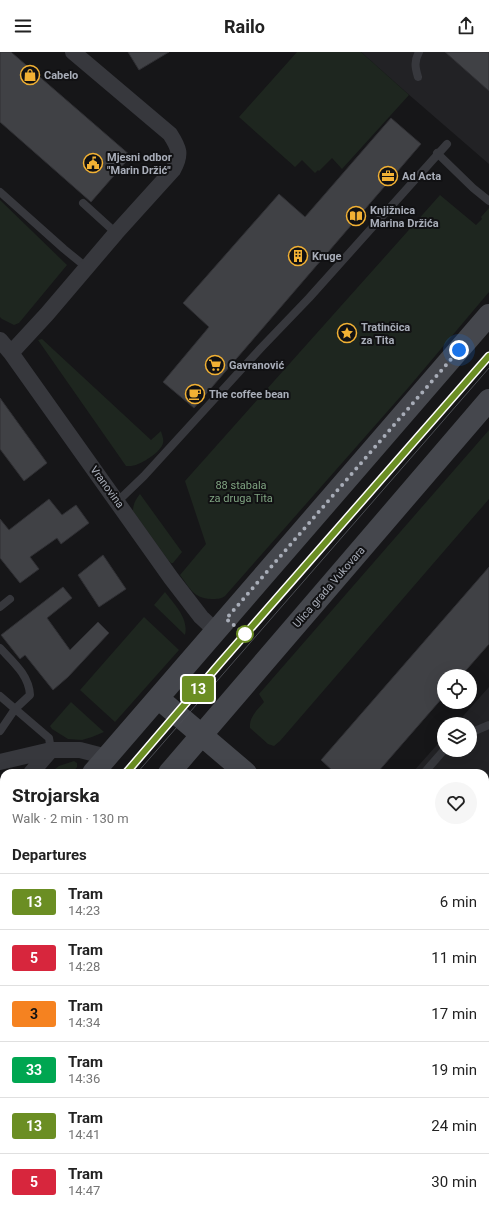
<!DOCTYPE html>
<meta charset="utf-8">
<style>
:root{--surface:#fff;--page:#f6f6f6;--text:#222;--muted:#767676;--line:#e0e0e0}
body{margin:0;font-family:Roboto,sans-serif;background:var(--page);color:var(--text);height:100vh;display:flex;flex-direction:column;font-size:15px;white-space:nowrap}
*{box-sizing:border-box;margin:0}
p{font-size:13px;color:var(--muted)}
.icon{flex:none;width:22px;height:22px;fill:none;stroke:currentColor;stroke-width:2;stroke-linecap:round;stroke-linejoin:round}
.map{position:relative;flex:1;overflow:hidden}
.sheet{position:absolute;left:0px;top:717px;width:489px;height:448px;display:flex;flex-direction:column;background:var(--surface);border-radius:12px 12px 0 0;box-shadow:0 4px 16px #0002}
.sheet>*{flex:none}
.badge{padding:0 8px;border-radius:3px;font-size:14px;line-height:26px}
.buttons{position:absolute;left:437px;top:617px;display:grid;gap:8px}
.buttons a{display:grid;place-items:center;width:40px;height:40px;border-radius:50%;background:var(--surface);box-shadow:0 4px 16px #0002;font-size:20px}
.you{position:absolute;width:20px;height:20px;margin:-10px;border:3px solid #fff;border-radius:50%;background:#1a73e8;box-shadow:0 0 0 6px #1a73e833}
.map>.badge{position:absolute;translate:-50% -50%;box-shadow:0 0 0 2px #fff}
h2{padding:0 12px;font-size:15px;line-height:36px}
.round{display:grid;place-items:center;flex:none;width:42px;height:42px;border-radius:21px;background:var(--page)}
.headline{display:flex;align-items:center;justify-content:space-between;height:68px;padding:0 12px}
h1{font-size:19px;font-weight:700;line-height:30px}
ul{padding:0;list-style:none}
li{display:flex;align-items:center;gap:12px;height:56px;padding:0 12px;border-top:1px solid var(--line)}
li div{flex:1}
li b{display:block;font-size:15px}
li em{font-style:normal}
li .badge{min-width:44px;font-weight:700;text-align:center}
header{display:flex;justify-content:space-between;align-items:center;height:52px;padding:0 12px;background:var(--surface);font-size:18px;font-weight:700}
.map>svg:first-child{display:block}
.built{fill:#222225}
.green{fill:#1e261f}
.building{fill:#404145;stroke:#303034}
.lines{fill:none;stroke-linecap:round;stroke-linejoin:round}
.lane{stroke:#37383d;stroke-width:8}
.street{stroke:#37383d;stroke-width:16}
.secondary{stroke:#45474d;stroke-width:22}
.tram{stroke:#4a4c52;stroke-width:1}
.line-casing{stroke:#fff;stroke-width:9}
.line{stroke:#6b8e23;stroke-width:6}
.walk{stroke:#a8adb8;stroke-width:4;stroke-dasharray:0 7.2}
.stop-dot{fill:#fff;stroke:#6b8e23;stroke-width:2}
.labels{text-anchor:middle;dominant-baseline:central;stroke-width:4;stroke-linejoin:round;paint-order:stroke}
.poi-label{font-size:11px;font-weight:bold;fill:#a8adb8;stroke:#111113;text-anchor:start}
.park-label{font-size:11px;fill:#7fa381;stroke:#111113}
.street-label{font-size:11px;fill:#a8adb8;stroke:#111113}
</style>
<header><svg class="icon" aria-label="menu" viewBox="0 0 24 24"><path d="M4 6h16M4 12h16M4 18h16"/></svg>Railo<svg class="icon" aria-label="share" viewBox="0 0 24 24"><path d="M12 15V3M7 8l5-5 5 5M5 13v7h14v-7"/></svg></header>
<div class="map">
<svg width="489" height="1165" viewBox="0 0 489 1165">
<rect width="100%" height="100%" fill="#161618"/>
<path class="built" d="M 361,0 L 489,0 L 489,112 L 407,41 Z
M 489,635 L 489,892 L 485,889 L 485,721 L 412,721 L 444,685 L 444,698 L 470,698 L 470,672 L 456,672 Z"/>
<path class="green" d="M 297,0 L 361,0 L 409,43 L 342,117 L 332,106 L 319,119 L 318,118 L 315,121 L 302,108 L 295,115 L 239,65 Z
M 440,143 L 476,173 L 482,167 L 481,165 L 489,156 L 489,240 L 408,336 L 225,544 C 221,547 217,547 211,547 C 193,546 190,536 180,523 L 206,492 L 185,429 Z
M 0,148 L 67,213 L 19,271 L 14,273 L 2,267 L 0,265 Z
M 42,287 L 151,388 L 161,379 C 162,383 164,387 163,391 C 161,400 144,410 136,413 C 133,414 129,414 126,414 L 38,288 Z
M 489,378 L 489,447 L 280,689 L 274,694 L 268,692 L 250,676 C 249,665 257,658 264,650 L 259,642 Z
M 140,442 L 182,500 L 173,511 L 171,511 L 168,508 L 133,459 C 133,452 136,447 140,442 Z
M 165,540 C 174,552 189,566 185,583 L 154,553 Z
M 144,565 L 179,598 L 115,670 L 80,638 Z
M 71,650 L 104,680 L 92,685 L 82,688 L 68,687 L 52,677 L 50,674 Z
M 74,709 L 77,711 L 77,715 L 72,721 L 50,721 L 59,714 Z
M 4,773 L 4,800 L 0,804 L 0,777 Z
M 4,937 L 4,1007 L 0,1012 L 0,942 Z
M 134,1161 L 180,1161 L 183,1165 L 130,1165 Z"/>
<path class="building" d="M 0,0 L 11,0 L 131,104 L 91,150 L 0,70 Z
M 128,0 L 169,0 L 139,18 Z
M 445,0 L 489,0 L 489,39 Z
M 391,66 L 421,92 L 194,356 L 163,330 L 209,275 L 183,251 L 279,142 L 305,165 Z
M 0,346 L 47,411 L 24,429 L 0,397 Z
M 49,447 L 62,463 L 76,453 L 89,471 L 61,492 L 57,486 L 30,505 L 39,517 L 20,531 L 0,506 L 0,467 L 9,478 Z
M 103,503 L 126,537 L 99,555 L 78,523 Z
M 489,515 L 489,592 L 461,624 L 444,624 L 444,644 L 377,721 L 335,721 L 321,708 Z
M 63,535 L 72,546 L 47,566 L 70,598 L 98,570 L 109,581 L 68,625 L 53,638 L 25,603 L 20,607 L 1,583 Z"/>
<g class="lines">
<path class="lane" d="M 418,25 C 415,15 414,9 419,0
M 437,101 L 473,136 L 489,149
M 0,140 L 64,197 L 86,215
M 83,151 L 116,181
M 118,449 L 144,424 L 260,297 L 309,246 L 447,92
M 0,555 L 10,547
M 0,596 C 13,610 29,623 30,643 L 15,657 L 0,679
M 0,644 L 49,686 L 51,698
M 470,681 L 489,673
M 424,721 L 444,698
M 0,1126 L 4,1121
M 46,1165 L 49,1161
M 95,1165 L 98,1161"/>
<path class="street" d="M 0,288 L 11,301 L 171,526 L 201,565 L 216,579
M 11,301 L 47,262 L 116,181 L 173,118 C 182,102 179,96 170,82 L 73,0
M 0,710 L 51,698 L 80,698 L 107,705
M 31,721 L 51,698
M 0,757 L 4,752
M 246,1161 L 251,1165"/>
<path class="secondary" d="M 158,646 L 246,721
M 93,721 L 489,263
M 169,721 L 489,348
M 0,829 L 4,824
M 0,915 L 4,910
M 485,924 L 489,928"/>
<path class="tram" d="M 126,721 L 213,619 L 489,304
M 137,721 L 489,316
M 0,865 L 4,861
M 0,879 L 4,874"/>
</g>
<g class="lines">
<defs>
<path id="line" d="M 126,721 L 221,610 L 489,304"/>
</defs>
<use href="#line" class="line-casing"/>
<use href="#line" class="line"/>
<path class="walk" d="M 245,582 L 226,567 L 459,298"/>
</g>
<defs>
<symbol id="shop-ring" viewBox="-11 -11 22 22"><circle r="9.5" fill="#111113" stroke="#f2b134" stroke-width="1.5"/><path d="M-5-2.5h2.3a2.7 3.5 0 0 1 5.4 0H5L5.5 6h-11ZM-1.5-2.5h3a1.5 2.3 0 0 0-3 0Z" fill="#f2b134"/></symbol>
<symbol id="civic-ring" viewBox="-11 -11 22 22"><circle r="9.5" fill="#111113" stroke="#f2b134" stroke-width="1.5"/><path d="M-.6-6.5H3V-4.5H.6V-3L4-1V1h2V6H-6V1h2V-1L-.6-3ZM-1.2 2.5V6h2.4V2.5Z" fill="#f2b134"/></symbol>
<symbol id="office-ring" viewBox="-11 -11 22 22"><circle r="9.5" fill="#111113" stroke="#f2b134" stroke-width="1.5"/><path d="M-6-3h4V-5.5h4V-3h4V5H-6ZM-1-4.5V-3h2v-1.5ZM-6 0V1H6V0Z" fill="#f2b134"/></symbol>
<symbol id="library-ring" viewBox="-11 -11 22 22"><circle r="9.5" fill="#111113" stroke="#f2b134" stroke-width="1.5"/><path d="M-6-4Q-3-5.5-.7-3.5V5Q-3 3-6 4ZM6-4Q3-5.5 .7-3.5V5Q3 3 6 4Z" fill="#f2b134"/></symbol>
<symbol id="building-ring" viewBox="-11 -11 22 22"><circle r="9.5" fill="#111113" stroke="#f2b134" stroke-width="1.5"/><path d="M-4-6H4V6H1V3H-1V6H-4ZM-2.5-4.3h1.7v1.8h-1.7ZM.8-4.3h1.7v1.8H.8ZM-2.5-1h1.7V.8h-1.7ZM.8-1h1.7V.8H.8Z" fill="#f2b134"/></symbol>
<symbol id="sight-ring" viewBox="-11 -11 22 22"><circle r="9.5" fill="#111113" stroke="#f2b134" stroke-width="1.5"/><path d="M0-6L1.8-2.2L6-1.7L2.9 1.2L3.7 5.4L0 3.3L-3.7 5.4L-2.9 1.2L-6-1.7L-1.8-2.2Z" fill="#f2b134"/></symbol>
<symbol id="supermarket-ring" viewBox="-11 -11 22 22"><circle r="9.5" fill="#111113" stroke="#f2b134" stroke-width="1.5"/><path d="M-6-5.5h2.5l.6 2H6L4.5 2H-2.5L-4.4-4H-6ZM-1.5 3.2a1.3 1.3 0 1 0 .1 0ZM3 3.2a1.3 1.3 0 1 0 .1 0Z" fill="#f2b134"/></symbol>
<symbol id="cafe-ring" viewBox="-11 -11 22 22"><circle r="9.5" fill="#111113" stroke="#f2b134" stroke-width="1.5"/><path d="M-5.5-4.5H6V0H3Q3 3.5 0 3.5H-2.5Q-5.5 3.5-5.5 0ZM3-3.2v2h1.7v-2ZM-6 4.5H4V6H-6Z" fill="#f2b134"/></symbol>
</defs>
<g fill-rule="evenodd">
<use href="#shop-ring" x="19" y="12" width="22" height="22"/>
<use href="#civic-ring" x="82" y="100" width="22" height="22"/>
<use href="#office-ring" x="377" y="113" width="22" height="22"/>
<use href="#library-ring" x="345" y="153" width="22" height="22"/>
<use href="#building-ring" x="287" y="193" width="22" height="22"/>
<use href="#sight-ring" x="336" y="270" width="22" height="22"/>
<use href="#supermarket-ring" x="204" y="302" width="22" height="22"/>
<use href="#cafe-ring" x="184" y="331" width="22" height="22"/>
</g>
<circle class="stop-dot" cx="245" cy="582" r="8"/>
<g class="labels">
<g class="poi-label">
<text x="44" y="23">Cabelo</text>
<text x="107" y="105">Mjesni odbor<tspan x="107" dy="13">"Marin Držić"</tspan></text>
<text x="402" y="124">Ad Acta</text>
<text x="370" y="158">Knjižnica<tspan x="370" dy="13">Marina Držića</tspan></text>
<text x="312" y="204">Kruge</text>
<text x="361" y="275">Tratinčica<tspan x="361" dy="13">za Tita</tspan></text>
<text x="229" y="313">Gavranović</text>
<text x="209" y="342">The coffee bean</text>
</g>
<g class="park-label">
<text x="241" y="433">88 stabala<tspan x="241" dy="13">za druga Tita</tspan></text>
</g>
<g class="street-label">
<text transform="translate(107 435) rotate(54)">Vranovina</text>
<text transform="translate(329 535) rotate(-49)">Ulica grada Vukovara</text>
</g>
</g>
</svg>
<div class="buttons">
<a><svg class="icon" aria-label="locate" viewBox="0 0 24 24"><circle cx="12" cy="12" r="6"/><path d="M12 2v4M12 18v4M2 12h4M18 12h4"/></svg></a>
<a><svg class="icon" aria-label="layers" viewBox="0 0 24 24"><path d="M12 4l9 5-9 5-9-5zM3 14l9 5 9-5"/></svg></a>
</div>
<div class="you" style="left:459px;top:298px"></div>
<b class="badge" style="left:198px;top:637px;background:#6b8e23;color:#fff">13</b>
<section class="sheet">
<div class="headline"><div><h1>Strojarska</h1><p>Walk · 2 min · 130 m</p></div><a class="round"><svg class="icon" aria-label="heart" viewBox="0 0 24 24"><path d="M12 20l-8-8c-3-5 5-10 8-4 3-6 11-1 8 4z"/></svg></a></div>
<h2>Departures</h2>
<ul>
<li><span class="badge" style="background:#6b8e23;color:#fff">13</span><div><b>Tram</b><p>14:23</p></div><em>6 min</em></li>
<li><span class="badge" style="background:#d7263d;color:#fff">5</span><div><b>Tram</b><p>14:28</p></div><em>11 min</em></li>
<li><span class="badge" style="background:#f58220;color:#111">3</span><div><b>Tram</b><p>14:34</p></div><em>17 min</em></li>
<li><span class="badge" style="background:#00a651;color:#fff">33</span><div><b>Tram</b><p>14:36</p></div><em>19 min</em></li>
<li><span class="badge" style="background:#6b8e23;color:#fff">13</span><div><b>Tram</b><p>14:41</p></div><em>24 min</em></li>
<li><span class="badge" style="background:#d7263d;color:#fff">5</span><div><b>Tram</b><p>14:47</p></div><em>30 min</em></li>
</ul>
</section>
</div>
